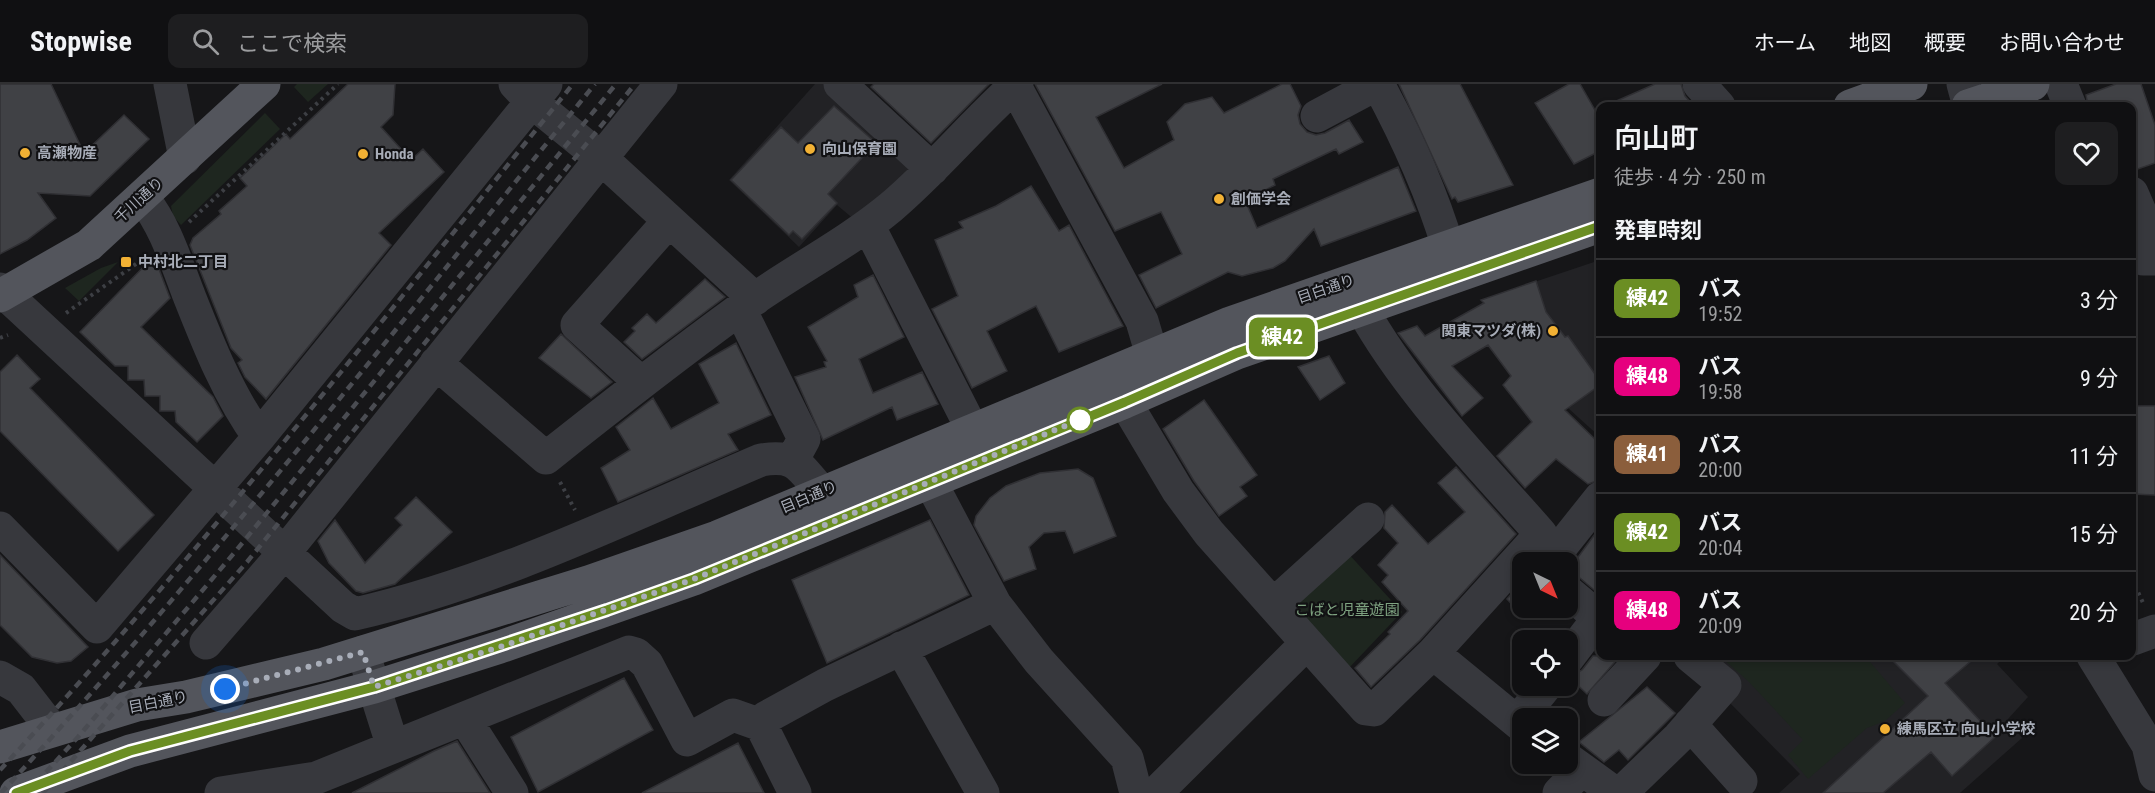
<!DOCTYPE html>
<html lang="ja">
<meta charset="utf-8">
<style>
:root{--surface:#101012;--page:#1e1e20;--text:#f1f3f6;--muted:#9c9d9f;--line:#303032}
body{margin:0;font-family:"Roboto Condensed","Noto Sans JP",sans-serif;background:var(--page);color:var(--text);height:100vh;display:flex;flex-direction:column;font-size:22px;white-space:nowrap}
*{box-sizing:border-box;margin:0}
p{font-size:20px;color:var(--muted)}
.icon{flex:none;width:33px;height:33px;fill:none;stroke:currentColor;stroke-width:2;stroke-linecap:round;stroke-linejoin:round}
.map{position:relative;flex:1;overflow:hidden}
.details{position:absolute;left:1596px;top:18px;width:540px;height:558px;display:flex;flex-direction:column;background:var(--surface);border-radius:12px;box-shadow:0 3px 9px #0003,0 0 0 2px var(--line)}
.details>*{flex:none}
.badge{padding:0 12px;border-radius:9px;font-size:21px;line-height:39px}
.needle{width:39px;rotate:137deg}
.tools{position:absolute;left:1512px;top:468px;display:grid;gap:12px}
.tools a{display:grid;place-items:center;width:66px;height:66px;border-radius:12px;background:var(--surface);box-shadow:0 3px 9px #0003,0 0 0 2px var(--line);font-size:30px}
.you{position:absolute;width:30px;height:30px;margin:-15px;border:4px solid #fff;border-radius:50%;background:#1a73e8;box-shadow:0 0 0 9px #1a73e833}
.map>.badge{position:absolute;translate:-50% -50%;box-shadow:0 0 0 3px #fff}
h2{padding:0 18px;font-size:22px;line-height:54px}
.round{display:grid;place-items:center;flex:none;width:63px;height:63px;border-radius:12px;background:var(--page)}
.headline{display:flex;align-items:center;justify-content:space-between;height:102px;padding:0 18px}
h1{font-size:28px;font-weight:600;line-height:45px}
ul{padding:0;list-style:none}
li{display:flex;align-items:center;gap:18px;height:78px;padding:0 18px;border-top:2px solid var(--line)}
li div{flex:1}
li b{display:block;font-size:22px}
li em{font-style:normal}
li .badge{min-width:66px;font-weight:700;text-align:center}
header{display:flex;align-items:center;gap:36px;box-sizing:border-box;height:84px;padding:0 30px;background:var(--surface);border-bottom:2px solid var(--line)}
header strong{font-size:28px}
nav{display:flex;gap:33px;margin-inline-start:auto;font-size:21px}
.search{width:420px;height:54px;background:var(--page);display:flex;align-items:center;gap:15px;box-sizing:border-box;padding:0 21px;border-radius:12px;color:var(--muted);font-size:22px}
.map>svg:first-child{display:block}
.built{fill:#222225}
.green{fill:#1e261f}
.building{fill:#404145;stroke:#303034;stroke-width:1.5}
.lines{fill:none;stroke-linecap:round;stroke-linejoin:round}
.path{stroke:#3d3f44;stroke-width:4;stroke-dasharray:3 4.5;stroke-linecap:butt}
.minor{stroke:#37383d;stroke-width:33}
.major{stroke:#53555c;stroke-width:33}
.rail{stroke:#4a4c52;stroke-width:4.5;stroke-dasharray:8 6;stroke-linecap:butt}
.line-casing{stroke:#fff;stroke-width:14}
.line{stroke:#6b8e23;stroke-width:9}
.walk{stroke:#a8adb8;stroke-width:6;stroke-dasharray:0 10.8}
.poi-dot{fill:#f2b134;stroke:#111113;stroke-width:2}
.stop-dot{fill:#fff;stroke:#6b8e23;stroke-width:3}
.labels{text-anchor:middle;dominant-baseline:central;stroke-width:4.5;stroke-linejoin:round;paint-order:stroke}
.poi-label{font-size:15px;font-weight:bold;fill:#a8adb8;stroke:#111113;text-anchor:start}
.street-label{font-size:15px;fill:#a8adb8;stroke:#111113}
.park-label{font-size:15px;fill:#7fa381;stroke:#111113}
</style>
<header>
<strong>Stopwise</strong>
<div class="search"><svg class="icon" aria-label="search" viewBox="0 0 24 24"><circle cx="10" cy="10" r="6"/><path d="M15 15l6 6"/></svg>ここで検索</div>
<nav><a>ホーム</a><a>地図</a><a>概要</a><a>お問い合わせ</a></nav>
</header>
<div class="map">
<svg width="2155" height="709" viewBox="0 0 2155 709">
<rect width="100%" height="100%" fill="#161618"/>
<path class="built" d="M 815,0 L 828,0 L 912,76 L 912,91 L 856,137 L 837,121 L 799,163 L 729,96 Z
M 1600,176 L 1600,353 L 1568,324 L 1481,216 Z
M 1708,572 L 2006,572 L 1997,580 L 2028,613 L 2008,635 L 2022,654 L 1960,709 L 1779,709 L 1800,690 L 1725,614 L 1742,600 Z"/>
<path class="green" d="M 297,0 L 328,0 L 308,18 L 294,3 Z
M 265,29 L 280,45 L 181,141 L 173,132 L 171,122 Z
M 118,178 L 79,217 L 65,204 L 101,184 Z
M 1345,466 L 1402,528 L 1348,585 L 1292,524 Z
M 1720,572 L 1865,572 L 1905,619 L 1885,637 L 1867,644 L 1808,695 L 1788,671 L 1803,656 L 1749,598 Z"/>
<path class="building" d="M 0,0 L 51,0 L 84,69 L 124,31 L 149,55 L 90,112 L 38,109 L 56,134 L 27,156 L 0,170 Z
M 348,0 L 395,0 L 393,31 L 381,43 L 411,76 L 423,65 L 444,88 L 379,149 L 391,161 L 266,315 L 245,293 L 238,279 L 242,276 L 231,264 L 190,161 L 193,154 L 221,130 L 219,127 L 247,102 L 240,94 L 286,50 L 290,55 Z
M 874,0 L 989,0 L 931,59 L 871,3 Z
M 1035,0 L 1162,0 L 1096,33 L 1124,84 L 1174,56 L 1167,38 L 1185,20 L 1212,13 L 1224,29 L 1282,0 L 1290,0 L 1301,22 L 1298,31 L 1300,40 L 1307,48 L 1316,51 L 1325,49 L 1349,36 L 1363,58 L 1339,70 L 1336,65 L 1273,95 L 1275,101 L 1245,116 L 1257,144 L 1398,83 L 1416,127 L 1321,162 L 1314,145 L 1285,177 L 1273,184 L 1242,192 L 1228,188 L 1156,224 L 1139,191 L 1182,170 L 1161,128 L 1115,147 Z
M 1399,0 L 1460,0 L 1513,101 L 1458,118 L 1455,113 L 1452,115 Z
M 1569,0 L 1580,0 L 1600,35 L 1600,67 L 1574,80 L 1535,19 Z
M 1655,0 L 1681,0 L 1685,12 L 1694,22 L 1605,22 Z
M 2116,0 L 2141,0 L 2155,41 L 2155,79 L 2132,87 L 2132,22 L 2088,22 L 2086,11 Z
M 834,22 L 876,59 L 828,110 L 837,119 L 802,155 L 793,147 L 789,151 L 731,96 L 781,43 L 798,59 Z
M 1031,102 L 1059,147 L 1069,141 L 1123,242 L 1059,268 L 1036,222 L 987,247 L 1007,287 L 972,304 L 932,225 L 958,212 L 935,156 L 963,144 L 959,138 L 996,122 Z
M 154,172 L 170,214 L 141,243 L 213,313 L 223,332 L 197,358 L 176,338 L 175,327 L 160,327 L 160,312 L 145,312 L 144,296 L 128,296 L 128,282 L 115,282 L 80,248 Z
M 873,191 L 904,253 L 859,275 L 873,309 L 922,288 L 938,320 L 897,336 L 892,323 L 823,356 L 795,293 L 826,283 L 824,278 L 827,277 L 808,243 L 858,213 L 854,201 Z
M 705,195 L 725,213 L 642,275 L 624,258 L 635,247 L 632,244 L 647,230 L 656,239 Z
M 1536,197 L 1546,228 L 1565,253 L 1568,252 L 1600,297 L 1600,301 L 1565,326 L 1600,360 L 1600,396 L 1588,400 L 1556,375 L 1525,404 L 1497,372 L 1532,338 L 1503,301 L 1511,292 L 1488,261 L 1452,282 L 1483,314 L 1462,332 L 1398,249 L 1417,242 L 1425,252 L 1484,219 L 1481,216 Z
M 561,250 L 612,298 L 591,314 L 539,274 Z
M 736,259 L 771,331 L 728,350 L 738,366 L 618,418 L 601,384 L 630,366 L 616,343 L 653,314 L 671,345 L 719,319 L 699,280 Z
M 17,271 L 40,295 L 30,304 L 154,431 L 118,467 L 0,347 L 0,288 Z
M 1329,272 L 1345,299 L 1320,316 L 1298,283 Z
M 1204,316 L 1257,391 L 1240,403 L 1247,412 L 1219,432 L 1194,397 L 1163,345 Z
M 2136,322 L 2155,322 L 2155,411 L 2132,410 Z
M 1456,383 L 1516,450 L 1420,556 L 1371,603 L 1355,584 L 1390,550 L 1388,548 L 1408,527 L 1382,498 L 1388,491 L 1378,481 L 1398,459 L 1384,444 L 1385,428 L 1392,421 L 1428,460 L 1465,428 L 1438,399 Z
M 1078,385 L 1093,394 L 1116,452 L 1074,469 L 1065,447 L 1044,449 L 1029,463 L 1036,485 L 1004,497 L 974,441 L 976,432 L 990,414 L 1006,402 L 1040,389 Z
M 416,413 L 452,448 L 395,500 L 363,509 L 356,507 L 329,479 L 318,457 L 335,436 L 365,479 L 402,441 L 395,434 Z
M 930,436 L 969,511 L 827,579 L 792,496 Z
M 1600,443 L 1600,511 L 1580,494 L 1568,487 Z
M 0,471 L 26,498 L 88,563 L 71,577 L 57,579 L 32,573 L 0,541 Z
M 1522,498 L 1522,531 L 1507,515 Z
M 1593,572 L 1620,572 L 1587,610 L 1569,593 L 1582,586 Z
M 1888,572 L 1977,572 L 1945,599 L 1995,653 L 1952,692 L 1931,668 L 1883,709 L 1823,709 L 1928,612 Z
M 624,594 L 653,646 L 538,708 L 511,653 Z
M 1647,603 L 1675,629 L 1628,676 L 1619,666 L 1604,678 L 1579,658 Z
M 457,657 L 490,709 L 352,709 L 434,667 Z
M 738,659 L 764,709 L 642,709 Z"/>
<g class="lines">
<path class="path" d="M 189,138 L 338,0
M 66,229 L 146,173
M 2132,252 L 2134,202
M 0,254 L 8,251
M 560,398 L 575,426
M 2132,495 L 2144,521"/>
<path class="minor" d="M 170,0 L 185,74
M 515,0 L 531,17 L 601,74 L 755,215
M 840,0 L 932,85
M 1378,0 C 1406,52 1431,106 1448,163
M 1699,0 L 1719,22
M 1963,0 L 1969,22
M 2061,0 L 2070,22
M 1015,2 L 1142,237 L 1152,271
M 1317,32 L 1377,0
M 2132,109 L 2142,132 L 2143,175 L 2155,175
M 143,114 C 165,142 175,175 188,209 C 207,257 228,311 259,353
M 868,141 L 972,345
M 0,205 L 343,523 L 355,530 C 496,498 629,432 761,376 C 797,370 799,383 822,408
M 740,225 L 804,355 L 792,377
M 436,279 L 546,374 C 610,323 674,273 740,225 C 789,189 844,162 891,123 C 936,85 973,39 1017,0
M 640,298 L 577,241 L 668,138
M 1125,318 L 1178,407 L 1209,449 L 1366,625 L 1374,626 L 1433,569 L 1541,450 C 1478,378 1409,309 1362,225
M 930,397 L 995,520 L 1039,577 L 1127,674 L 1136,709
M 0,444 L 97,543 L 259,353 L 546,0
M 1549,478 L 1600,414
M 1568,508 L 1599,534
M 1273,521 L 1368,435
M 2133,555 L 2155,547
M 206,559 L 285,468 L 661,0
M 901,564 L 983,709
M 363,568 L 393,663
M 1433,569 L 1522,642
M 2093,572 L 2148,661 L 2155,691
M 1568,574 L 1600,532
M 0,593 L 21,605 L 52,645
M 1604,616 L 1645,572
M 465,635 L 512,709
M 1517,638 L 1546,602
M 1690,640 L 1741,697
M 761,641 L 765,634 L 825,601 L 995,520
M 1568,675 L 1615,709
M 221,709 L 316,694 L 629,568 L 636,570 L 647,580 L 687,656 L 733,631 L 761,641 L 795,709
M 1156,709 L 1307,559
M 1559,709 L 1582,685
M 1621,709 L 1679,653 L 1725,601 L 1690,572"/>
<path class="major" d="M 1850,22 L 1911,0
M 1968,22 L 2033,0
M 0,212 L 89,161 L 264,0
M 0,663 L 137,621 L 186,613 L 324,580 L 588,498 L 717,453 L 1230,239 L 1600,110
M 16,709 L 130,667 L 374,603 L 500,563 L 694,495 L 1125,318 L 1237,269 L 1600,142"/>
<path class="rail" d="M 0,686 C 202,468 386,231 573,0
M 1,709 C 210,482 400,239 595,0
M 27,709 L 78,653 L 235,468 L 616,0
M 43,709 L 247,478 L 635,0"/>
</g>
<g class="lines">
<defs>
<path id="line" d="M 16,709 L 130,667 L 374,603 L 607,526 L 694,495 L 1125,318 L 1237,269 L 1600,142"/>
</defs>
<use href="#line" class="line-casing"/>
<use href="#line" class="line"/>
<path class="walk" d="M 225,605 L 363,568 L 374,603 L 500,563 L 694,495 L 1082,335 L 1080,336"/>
</g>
<g class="poi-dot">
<circle cx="810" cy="65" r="6"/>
<circle cx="25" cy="69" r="6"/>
<circle cx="363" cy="70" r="6"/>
<circle cx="1219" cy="115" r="6"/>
<rect x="120" y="172" width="12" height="12" rx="3"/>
<circle cx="1553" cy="247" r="6"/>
<circle cx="1885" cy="645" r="6"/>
</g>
<circle class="stop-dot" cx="1080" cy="336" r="12"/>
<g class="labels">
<g class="poi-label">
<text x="822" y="65">向山保育園</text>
<text x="37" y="69">高瀬物産</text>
<text x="375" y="70">Honda</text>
<text x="1231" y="115">創価学会</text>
<text x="138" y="178">中村北二丁目</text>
<text x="1541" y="247" text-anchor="end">関東マツダ(株)</text>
<text x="1897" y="645">練馬区立 向山小学校</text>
</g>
<g class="street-label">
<text transform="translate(139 116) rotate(-42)">千川通り</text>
<text transform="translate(1326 205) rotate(-19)">目白通り</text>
<text transform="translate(809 413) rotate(-23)">目白通り</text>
<text transform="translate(158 618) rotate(-11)">目白通り</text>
</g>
<g class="park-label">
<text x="1347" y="526">こばと児童遊園</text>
</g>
</g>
</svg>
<div class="tools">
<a><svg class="needle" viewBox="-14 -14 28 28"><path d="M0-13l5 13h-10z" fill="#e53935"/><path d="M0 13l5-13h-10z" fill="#9c9d9f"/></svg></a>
<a><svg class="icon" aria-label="locate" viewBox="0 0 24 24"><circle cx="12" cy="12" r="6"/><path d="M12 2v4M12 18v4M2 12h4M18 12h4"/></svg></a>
<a><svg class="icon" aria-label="layers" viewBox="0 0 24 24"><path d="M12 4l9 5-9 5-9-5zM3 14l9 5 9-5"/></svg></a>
</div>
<div class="you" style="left:225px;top:605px"></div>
<b class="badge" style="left:1282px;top:253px;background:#6b8e23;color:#fff">練42</b>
<section class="details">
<div class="headline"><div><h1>向山町</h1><p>徒歩 · 4 分 · 250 m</p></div><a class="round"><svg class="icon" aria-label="heart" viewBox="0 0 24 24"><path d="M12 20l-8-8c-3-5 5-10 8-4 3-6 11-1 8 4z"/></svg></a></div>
<h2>発車時刻</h2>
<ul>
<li><span class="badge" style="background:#6b8e23;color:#fff">練42</span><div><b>バス</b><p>19:52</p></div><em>3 分</em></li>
<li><span class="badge" style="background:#e6007e;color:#fff">練48</span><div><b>バス</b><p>19:58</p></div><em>9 分</em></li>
<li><span class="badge" style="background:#8b5e3c;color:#fff">練41</span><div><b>バス</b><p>20:00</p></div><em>11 分</em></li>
<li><span class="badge" style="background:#6b8e23;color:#fff">練42</span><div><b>バス</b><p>20:04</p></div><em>15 分</em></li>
<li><span class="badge" style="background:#e6007e;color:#fff">練48</span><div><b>バス</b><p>20:09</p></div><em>20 分</em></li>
</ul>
</section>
</div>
